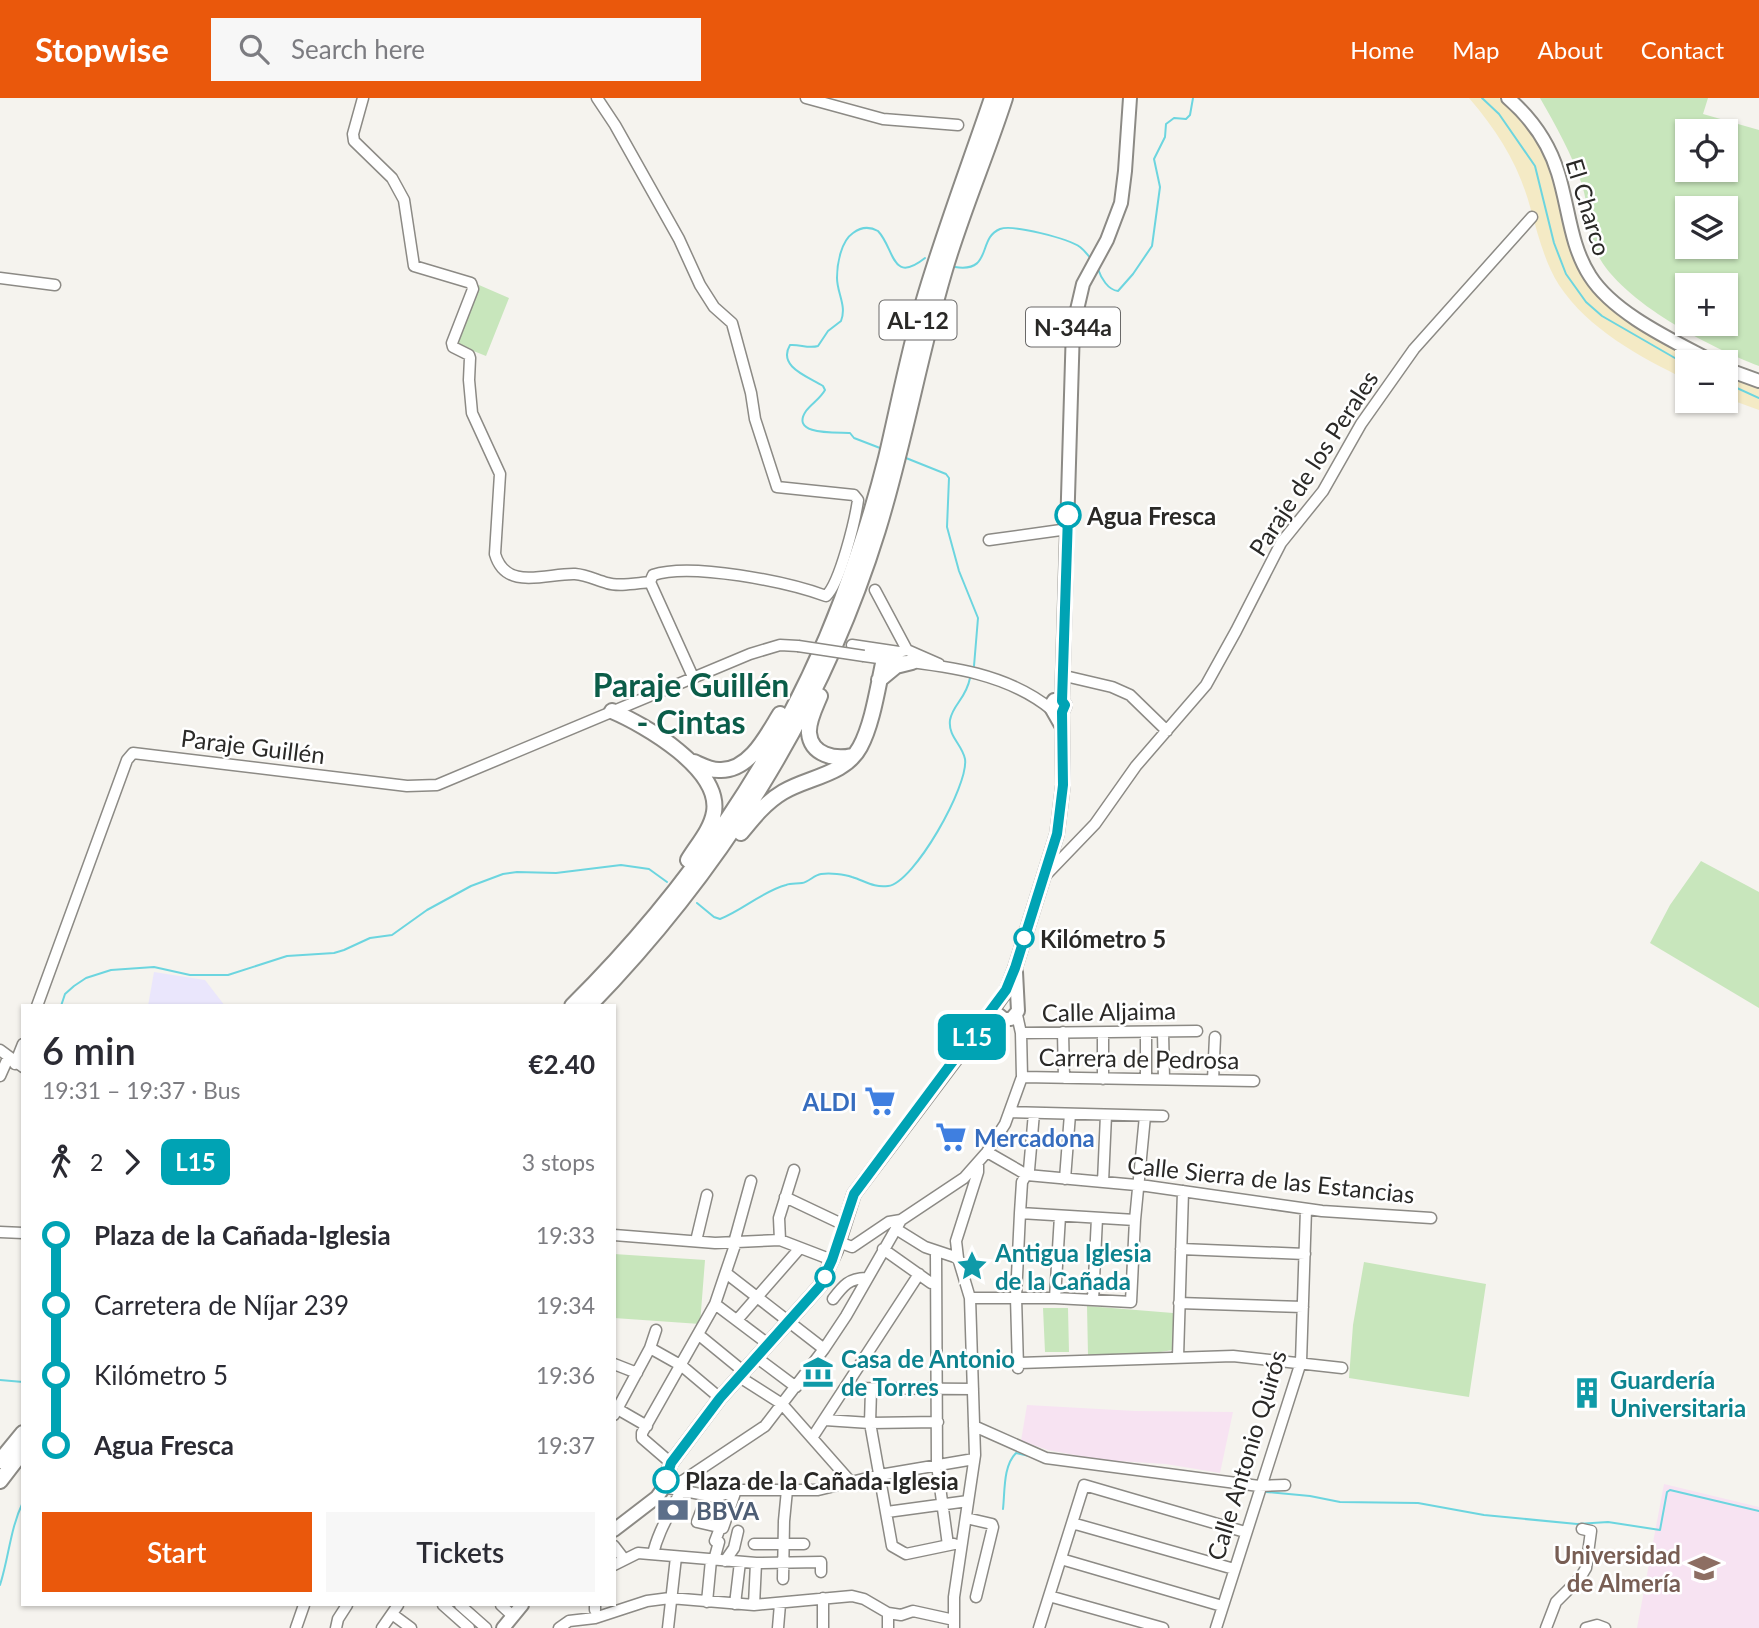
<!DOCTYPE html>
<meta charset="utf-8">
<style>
:root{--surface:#fff;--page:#f7f7f7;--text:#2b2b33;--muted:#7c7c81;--accent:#ea580c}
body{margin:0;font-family:Lato,sans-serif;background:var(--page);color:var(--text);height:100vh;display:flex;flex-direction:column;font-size:26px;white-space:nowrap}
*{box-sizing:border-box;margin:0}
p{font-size:23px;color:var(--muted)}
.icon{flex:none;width:38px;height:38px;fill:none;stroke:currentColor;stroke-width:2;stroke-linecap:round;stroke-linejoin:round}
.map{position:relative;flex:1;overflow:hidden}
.details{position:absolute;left:21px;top:906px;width:595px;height:602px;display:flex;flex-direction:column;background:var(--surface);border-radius:0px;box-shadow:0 2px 5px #0004}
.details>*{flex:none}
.badge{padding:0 14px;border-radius:10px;font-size:24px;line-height:46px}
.buttons{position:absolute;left:1675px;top:21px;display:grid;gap:14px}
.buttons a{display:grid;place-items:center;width:63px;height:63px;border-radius:0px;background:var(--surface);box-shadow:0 2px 5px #0004;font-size:35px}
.map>.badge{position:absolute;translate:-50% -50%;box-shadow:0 0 0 4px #fff}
.legs{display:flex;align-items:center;gap:10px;height:77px;padding:0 21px;font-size:23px}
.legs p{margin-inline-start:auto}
.overview{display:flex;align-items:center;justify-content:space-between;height:119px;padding:0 21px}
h1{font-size:38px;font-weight:600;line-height:52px}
.button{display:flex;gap:14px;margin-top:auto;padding:14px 21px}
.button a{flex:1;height:80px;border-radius:0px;background:var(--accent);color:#fff;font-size:28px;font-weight:600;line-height:80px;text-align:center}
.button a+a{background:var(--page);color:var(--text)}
ul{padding:0 21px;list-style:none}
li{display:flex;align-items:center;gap:24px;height:70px;font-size:26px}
li i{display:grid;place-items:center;width:10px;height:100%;margin:0 9px;background:currentColor}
li i::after{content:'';width:18px;height:18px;margin:-9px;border:5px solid;border-radius:50%;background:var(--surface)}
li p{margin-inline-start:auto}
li:first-child i{background:linear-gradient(#0000 50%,currentColor 0)}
li:last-child i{background:linear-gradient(currentColor 50%,#0000 0)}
header{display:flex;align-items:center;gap:42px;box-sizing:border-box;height:98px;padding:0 35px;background:var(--accent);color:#fff}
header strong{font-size:33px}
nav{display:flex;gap:38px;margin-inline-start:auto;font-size:24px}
.search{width:490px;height:63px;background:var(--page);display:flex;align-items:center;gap:18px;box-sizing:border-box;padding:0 24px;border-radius:0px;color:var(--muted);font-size:26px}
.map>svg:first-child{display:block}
.industrial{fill:#eae6fc}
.education{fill:#f7e3f2}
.green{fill:#c8e6bc;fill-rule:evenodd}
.sand{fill:#f4eac5}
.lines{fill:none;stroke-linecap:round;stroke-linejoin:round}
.stream{stroke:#6cd5df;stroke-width:2}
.minor-casing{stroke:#8c8a85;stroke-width:13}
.major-casing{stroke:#8c8a85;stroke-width:16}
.highway-casing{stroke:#8c8a85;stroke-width:18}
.minor{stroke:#fff;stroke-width:10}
.major{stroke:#fff;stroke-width:12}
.highway{stroke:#fff;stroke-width:14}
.minor-bridge-casing{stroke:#8c8a85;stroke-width:13;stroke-linecap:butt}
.minor-bridge{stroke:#fff;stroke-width:10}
.line-1-casing{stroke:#fff;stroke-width:16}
.line-1{stroke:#00a3b4;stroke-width:10}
.stop-1-dot{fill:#fff;stroke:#00a3b4;stroke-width:3.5}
.labels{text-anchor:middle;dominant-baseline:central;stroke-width:5;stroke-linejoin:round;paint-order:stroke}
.shield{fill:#fff;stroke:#6a6968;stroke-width:2}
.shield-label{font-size:23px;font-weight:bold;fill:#2a2927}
.street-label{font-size:24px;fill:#2a2927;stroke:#fff}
.stop-label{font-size:24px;font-weight:bold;fill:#2a2927;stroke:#fff;text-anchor:start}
.shop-label{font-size:24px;font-weight:bold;fill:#366cbe;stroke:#fff;text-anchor:end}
.culture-label{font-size:24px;font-weight:bold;fill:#0d838f;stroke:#fff;text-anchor:start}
.service-label{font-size:24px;font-weight:bold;fill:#4e5e75;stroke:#fff;text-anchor:start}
.education-label{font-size:24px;font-weight:bold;fill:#785e54;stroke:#fff;text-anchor:end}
.district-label{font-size:32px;font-weight:bold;fill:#0b5d49;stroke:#fff}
</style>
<header>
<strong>Stopwise</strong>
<div class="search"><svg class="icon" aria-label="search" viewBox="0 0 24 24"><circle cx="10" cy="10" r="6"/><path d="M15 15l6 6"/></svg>Search here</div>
<nav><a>Home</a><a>Map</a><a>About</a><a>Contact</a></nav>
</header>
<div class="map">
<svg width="1759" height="1530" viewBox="0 0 1759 1530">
<rect width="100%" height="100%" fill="#f5f3ee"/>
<path class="industrial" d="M 154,874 L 205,882 L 225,908 L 148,908 Z"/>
<path class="education" d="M 1027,1307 L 1135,1313 L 1233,1314 L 1220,1375 L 1166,1366 L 1101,1362 L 1048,1352 L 1021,1343 Z
M 1664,1386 L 1759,1409 L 1759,1530 L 1637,1530 Z"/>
<path class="green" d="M 1540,0 L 1708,0 L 1703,16 L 1759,32 L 1759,268 C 1710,249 1616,202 1595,151 C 1587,130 1589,108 1582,87 C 1572,56 1556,28 1540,0 ZM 1687,33 L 1726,33 L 1726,72 L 1687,72 ZM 1687,110 L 1726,110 L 1726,149 L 1687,149 ZM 1687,187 L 1726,187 L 1726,226 L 1687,226 Z
M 479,187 L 509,200 L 486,258 L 456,246 Z
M 1701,763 L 1759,794 L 1759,910 L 1650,845 L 1670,807 Z
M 614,1156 L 705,1162 L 700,1226 L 614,1220 Z
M 1364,1164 L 1486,1186 L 1469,1299 L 1349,1280 L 1353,1227 Z
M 1087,1208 L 1173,1215 L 1173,1252 L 1147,1256 L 1088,1257 Z
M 1043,1210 L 1068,1210 L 1069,1254 L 1045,1254 Z"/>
<path class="sand" d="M 1469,0 L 1499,0 C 1535,30 1547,60 1559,105 C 1567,132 1568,157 1584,181 C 1610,218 1663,241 1702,264 L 1687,264 L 1687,282 C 1640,259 1588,231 1559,187 C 1545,165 1538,137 1531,112 C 1519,67 1499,35 1469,0 Z
M 1726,277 L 1759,290 L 1759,312 L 1726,300 Z"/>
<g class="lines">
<path class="stream" d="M 1482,0 L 1499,16 L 1535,68 L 1554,145 L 1566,176 L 1586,204 L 1602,218 L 1687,267
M 955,169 C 993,175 977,140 1000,131 C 1013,126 1069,141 1080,149 C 1084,152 1088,157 1091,161
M 1098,171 C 1101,180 1108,192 1118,193 L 1133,176 L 1152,148 L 1160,89 L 1154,61 L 1165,39 L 1166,26 L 1174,20 L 1186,21 L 1190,17 L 1193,0
M 1726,285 L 1759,300
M 880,350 L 854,340 L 850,335 C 838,334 789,338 806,313 C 812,305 820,301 825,292 L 823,288 C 809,279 777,269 790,247 C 800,246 808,251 818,248 L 828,233 L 841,223 C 847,208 837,195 837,180 C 837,166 841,143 853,135 C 861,129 869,128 878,133 C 895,151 891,187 925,160
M 906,360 L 946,376 L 949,380 L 947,429 L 959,473 L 978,520 L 974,568
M 697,805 L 714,819 L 720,821 C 743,812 763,793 786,787 C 791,785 797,786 802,785 C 809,784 814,777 821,776 C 830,775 844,776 852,779 C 865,783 874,790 888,788 C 914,785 969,687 965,661 C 962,646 948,639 950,622 C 953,606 966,601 970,580
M 61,908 L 65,896 L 74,888 L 86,880 L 111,872 L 154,869 L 190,877 L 228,877 L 287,858 L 334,855 L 344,852 L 370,840 L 392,837 L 427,812 L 471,788 L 503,776 L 517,774 L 556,775 L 621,767 L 649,771 L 667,784
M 0,1282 L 23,1284
M 1079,1369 L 1101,1372
M 1266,1394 L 1310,1398 L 1340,1404 L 1418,1405 L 1484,1417 L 1577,1426 L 1608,1424 L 1660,1432 L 1667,1394 L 1670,1392 L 1759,1413
M 1003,1411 C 1005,1393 1003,1368 1016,1355 L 1029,1358
M 0,1487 C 9,1459 10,1431 23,1404"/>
<defs>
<path id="minor" d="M 363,0 L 353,36 L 354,43 L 392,80 L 404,102 L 414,168 L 471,185 L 473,191 L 452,245 L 453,249 L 469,257 L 470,260 L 469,282 L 472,315 L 500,376 L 495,456 C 506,494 547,475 575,476 C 587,477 596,482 607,485 C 619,489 637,485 650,484 L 693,579
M 597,0 L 615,27 L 679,141 L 700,187 L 714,209 L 732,225 L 751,295 L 755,321 L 777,389 L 854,397 L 858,402 C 855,423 840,485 826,498 C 788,484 691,464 653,477 L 650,484
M 806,0 L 883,21 L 958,27
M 0,180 L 55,187
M 989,442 L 1068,431
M 875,492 L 907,552 L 939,566
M 852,547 L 899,554 L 907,552
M 864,558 C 928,567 1000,569 1052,612
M 1065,578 L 1112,589 L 1130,597 L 1167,633
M 1044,779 L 1095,726 L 1136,668 L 1206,587 L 1236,533 L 1281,445 L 1323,393 L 1361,326 L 1414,251 L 1532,119
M 37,908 L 127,662 L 133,655 L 407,688 L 437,687 L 750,556 L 780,547 L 798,548
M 1063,934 L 1064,980
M 1163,934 L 1164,981
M 1021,935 L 1197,933
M 1103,935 L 1103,981
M 0,952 L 23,969
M 15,966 L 23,946
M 0,978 L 8,960
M 1022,979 L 1254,983
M 1146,981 L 1146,934
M 1213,982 L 1215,939
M 1010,1014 L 1163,1018
M 987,1054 L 1027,1077 L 1147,1088 L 1322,1113 L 1431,1120
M 1065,1081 L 1070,1016
M 1103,1084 L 1106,1017
M 785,1099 L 844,1127
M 1020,1115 L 1135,1122
M 896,1131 L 925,1149 L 958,1160
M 0,1134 L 23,1135
M 614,1137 L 715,1145 L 780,1142 L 832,1162
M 780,1142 L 779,1120 L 794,1072
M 696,1143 L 707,1097
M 839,1144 L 852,1149 L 889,1124 L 901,1122
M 883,1151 L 931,1185 L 936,1185
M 1181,1151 L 1305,1156
M 936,1153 L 937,1367 L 948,1447
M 726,1175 L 824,1251
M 970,1200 L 1055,1200 L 1131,1204 L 1135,1122 L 1145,1018
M 1055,1200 L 1060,1118
M 833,1201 C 843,1188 849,1180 866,1180
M 1093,1202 L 1097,1120
M 1179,1205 L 1303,1209
M 715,1206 L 768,1246
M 737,1222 L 800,1150
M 699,1237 L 743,1273
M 650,1250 L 682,1268 L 720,1300
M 756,1259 L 796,1289
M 1178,1259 L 1183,1093
M 1019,1265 L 1233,1258 L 1342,1270
M 614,1266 L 637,1275
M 1018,1270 L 1016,1199 L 1020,1115 L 1022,1084 L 1029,1072 L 1034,1015
M 738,1278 L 782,1306 L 850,1383
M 845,1290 L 973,1291
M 871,1292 L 870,1325 L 892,1448 L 906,1456 L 954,1446
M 614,1309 L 647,1328
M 614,1317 L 650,1250 L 656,1232
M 825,1322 L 870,1325 L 938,1324
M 974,1328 L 1046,1360 L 1259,1388 L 1285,1387
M 812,1340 L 919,1176
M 671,1365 L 642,1340 L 642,1335 L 715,1206 L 736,1144 L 735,1141 L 751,1083
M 666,1382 L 681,1384 L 765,1328 L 824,1251 L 846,1218 L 901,1122 L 964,1080 L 987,1054 L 1005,1026 L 1022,979 L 1021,935 L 1017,917
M 663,1389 L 716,1399 L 736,1392 L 818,1392 L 880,1377 L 974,1361
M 707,1398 L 697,1424 L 723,1430 L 736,1392
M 887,1414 L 968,1403
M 966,1420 L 992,1426 L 993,1429 L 976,1499
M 1072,1425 L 1234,1471
M 754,1446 L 804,1446
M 614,1448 L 624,1461
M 653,1456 C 658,1433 671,1414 681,1392
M 1061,1461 L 1222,1508
M 714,1462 L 719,1444 L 715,1443 L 720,1430
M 725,1463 L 734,1450 L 738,1433
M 614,1467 L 638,1455 L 756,1465 L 821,1464 L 821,1474
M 783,1481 L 784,1423 L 787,1392
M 1049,1498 L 1163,1530
M 707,1504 L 711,1462
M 735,1506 L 740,1464
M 443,1507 L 469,1530
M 460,1507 L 486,1530
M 501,1507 L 513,1518
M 754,1507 L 756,1465
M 595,1512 L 595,1507
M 392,1516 L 411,1530
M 296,1530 L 304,1507
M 336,1530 L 338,1521 L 347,1507
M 382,1530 L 398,1507
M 559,1530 L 569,1523 L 595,1520 L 647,1503 L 670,1500 L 754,1507 L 852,1498 L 864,1501 L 888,1515 L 901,1517 L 913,1513 L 954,1522
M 668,1530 L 676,1459
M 778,1530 L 780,1506
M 823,1530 L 823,1500
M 888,1530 L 888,1515
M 954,1530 L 954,1499 L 975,1357 L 970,1200 L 958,1160 L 956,1143 L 978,1074 L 978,1067
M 1039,1530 L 1084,1387 L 1245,1434
M 1216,1530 L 1301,1264 L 1306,1111
M 1546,1530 L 1556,1504 L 1580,1480 L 1586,1470 L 1591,1433 L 1582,1431
M 1586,1530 L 1597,1527 L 1605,1530"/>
<path id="major" d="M 1508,0 C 1531,20 1549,45 1558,75 C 1569,110 1570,147 1590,178 C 1614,216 1674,243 1713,264
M 1726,271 L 1759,283
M 1062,629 L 1050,608 L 1054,602 L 1062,603
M 999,917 L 1004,921 L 1011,921 L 1018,913 L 1016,874
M 614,1432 L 657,1399 L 662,1392 L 671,1365 L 720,1300 L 820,1188 L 836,1153 L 854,1096 L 986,921 L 1006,893 L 1015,870 L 1057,736 L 1063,687 L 1062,614 L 1065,607 L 1062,603 L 1073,229 L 1083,186 L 1107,142 L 1121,105 L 1125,73 L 1130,0
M 503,1530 L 522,1507"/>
<path id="highway" d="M 879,582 L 896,568 L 912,564
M 820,598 C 816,608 808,623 809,635 C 811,657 835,662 852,658
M 612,613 C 645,627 721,671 714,714 C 711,732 697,747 688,762
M 694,664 C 703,668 712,673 721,672 C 750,672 767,637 780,616
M 741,735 C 753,720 766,704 783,694 C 808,679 845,677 860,649 C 873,625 878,587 884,561
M 572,908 C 688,793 784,655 842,501 C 859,455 874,408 886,360 C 898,309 908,256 923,205 C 943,136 969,68 992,0
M 589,908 C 720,773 822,613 878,432 C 904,348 919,260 944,175 C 961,116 986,59 1005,0
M 0,1363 L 23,1335
M 0,1383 L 23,1353"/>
</defs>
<use href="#minor" class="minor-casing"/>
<use href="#major" class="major-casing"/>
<use href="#highway" class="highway-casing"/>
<use href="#minor" class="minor"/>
<use href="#major" class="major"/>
<use href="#highway" class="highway"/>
<defs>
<path id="minor-bridge" d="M 798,548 L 864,558"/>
</defs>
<use href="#minor-bridge" class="minor-bridge-casing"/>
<use href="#minor-bridge" class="minor-bridge"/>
</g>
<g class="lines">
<defs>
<path id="line-1" d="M 666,1382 L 671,1365 L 720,1300 L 820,1188 L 832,1162 L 854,1096 L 1006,892 L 1015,870 L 1057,736 L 1063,687 L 1062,614 L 1065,607 L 1062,603 L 1068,417"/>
</defs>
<use href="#line-1" class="line-1-casing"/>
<use href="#line-1" class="line-1"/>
</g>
<defs>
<symbol id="supermarket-bare" viewBox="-9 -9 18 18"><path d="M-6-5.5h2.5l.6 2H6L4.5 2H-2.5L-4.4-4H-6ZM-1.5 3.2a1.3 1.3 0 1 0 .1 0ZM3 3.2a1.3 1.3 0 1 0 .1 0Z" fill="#3f7fe0" stroke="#fff" stroke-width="2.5" paint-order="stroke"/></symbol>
<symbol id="sight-bare" viewBox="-9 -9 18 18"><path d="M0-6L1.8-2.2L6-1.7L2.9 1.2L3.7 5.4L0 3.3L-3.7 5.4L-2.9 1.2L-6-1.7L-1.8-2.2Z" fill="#0f9aa8" stroke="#fff" stroke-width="2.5" paint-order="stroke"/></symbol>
<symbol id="museum-bare" viewBox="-9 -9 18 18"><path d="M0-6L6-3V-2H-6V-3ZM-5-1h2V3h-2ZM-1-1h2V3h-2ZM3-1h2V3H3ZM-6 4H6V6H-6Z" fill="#0f9aa8" stroke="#fff" stroke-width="2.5" paint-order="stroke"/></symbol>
<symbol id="building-bare" viewBox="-9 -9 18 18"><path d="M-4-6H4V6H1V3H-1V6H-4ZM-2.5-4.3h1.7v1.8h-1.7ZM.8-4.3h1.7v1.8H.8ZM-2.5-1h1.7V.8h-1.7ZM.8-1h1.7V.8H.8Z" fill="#0f9aa8" stroke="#fff" stroke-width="2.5" paint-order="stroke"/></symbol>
<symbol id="bank-bare" viewBox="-9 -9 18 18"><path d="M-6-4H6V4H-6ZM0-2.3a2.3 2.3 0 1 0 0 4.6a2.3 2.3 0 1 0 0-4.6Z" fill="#5c6f8a" stroke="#fff" stroke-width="2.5" paint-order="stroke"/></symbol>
<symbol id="university-bare" viewBox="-9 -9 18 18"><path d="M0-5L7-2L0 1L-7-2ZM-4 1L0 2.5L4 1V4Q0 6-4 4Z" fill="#8d6e63" stroke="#fff" stroke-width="2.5" paint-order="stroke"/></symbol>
</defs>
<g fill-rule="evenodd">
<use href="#supermarket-bare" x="858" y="981" width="44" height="44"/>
<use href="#supermarket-bare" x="929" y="1017" width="44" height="44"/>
<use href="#sight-bare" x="950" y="1146" width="44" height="44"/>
<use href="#museum-bare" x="796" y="1252" width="44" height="44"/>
<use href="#building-bare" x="1565" y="1273" width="44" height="44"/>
<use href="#bank-bare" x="651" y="1390" width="44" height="44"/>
<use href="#university-bare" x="1682" y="1448" width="44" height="44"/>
</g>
<g class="stop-1-dot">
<circle cx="1068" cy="417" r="12"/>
<circle cx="1024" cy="840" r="9"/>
<circle cx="825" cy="1179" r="9"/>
<circle cx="666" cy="1382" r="12"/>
</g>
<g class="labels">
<g class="shield">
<rect x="879.5" y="202.5" width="77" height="39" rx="5"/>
<rect x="1026" y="209.5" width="94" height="39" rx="5"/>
</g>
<g class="shield-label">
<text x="918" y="222">AL-12</text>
<text x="1073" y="229">N-344a</text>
</g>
<g class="street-label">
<text transform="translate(1589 109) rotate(73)">El Charco</text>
<text transform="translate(1313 365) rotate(-57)">Paraje de los Perales</text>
<text transform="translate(253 648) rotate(7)">Paraje Guillén</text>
<text transform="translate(1109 913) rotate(-1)">Calle Aljaima</text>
<text transform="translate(1139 960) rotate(1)">Carrera de Pedrosa</text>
<text transform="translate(1271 1081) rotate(6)">Calle Sierra de las Estancias</text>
<text transform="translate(1246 1357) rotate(-73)">Calle Antonio Quirós</text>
</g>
<g class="stop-label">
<text x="1087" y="417">Agua Fresca</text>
<text x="1040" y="840">Kilómetro 5</text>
<text x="685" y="1382">Plaza de la Cañada-Iglesia</text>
</g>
<g class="shop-label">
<text x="857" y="1003">ALDI</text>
<text x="974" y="1039" text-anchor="start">Mercadona</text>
</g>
<g class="culture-label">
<text x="995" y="1154">Antigua Iglesia<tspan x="995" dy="28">de la Cañada</tspan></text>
<text x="841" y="1260">Casa de Antonio<tspan x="841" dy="28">de Torres</tspan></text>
<text x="1610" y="1281">Guardería<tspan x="1610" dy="28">Universitaria</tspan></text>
</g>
<g class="service-label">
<text x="696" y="1412">BBVA</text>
</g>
<g class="education-label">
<text x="1681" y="1456">Universidad<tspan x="1681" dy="28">de Almería</tspan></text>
</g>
<g class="district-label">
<text x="691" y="586">Paraje Guillén<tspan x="691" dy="37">- Cintas</tspan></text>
</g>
</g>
</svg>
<div class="buttons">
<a><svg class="icon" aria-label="locate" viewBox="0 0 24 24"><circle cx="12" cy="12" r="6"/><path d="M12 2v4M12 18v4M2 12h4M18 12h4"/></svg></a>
<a><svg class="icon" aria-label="layers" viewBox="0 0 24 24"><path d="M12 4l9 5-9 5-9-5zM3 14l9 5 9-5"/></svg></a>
<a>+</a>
<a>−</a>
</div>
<b class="badge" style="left:972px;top:939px;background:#00a3b4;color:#fff">L15</b>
<section class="details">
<div class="overview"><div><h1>6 min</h1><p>19:31 – 19:37 · Bus</p></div><b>€2.40</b></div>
<div class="legs"><svg class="icon" aria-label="walk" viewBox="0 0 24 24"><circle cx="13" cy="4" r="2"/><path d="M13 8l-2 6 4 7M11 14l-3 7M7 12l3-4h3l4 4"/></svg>2<svg class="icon" aria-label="forward" viewBox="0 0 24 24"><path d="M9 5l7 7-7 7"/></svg><b class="badge" style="background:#00a3b4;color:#fff">L15</b><p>3 stops</p></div>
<ul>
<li><i style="color:#00a3b4"></i><b>Plaza de la Cañada-Iglesia</b><p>19:33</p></li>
<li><i style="color:#00a3b4"></i><span>Carretera de Níjar 239</span><p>19:34</p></li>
<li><i style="color:#00a3b4"></i><span>Kilómetro 5</span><p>19:36</p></li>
<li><i style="color:#00a3b4"></i><b>Agua Fresca</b><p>19:37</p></li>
</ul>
<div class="button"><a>Start</a><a>Tickets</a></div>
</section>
</div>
